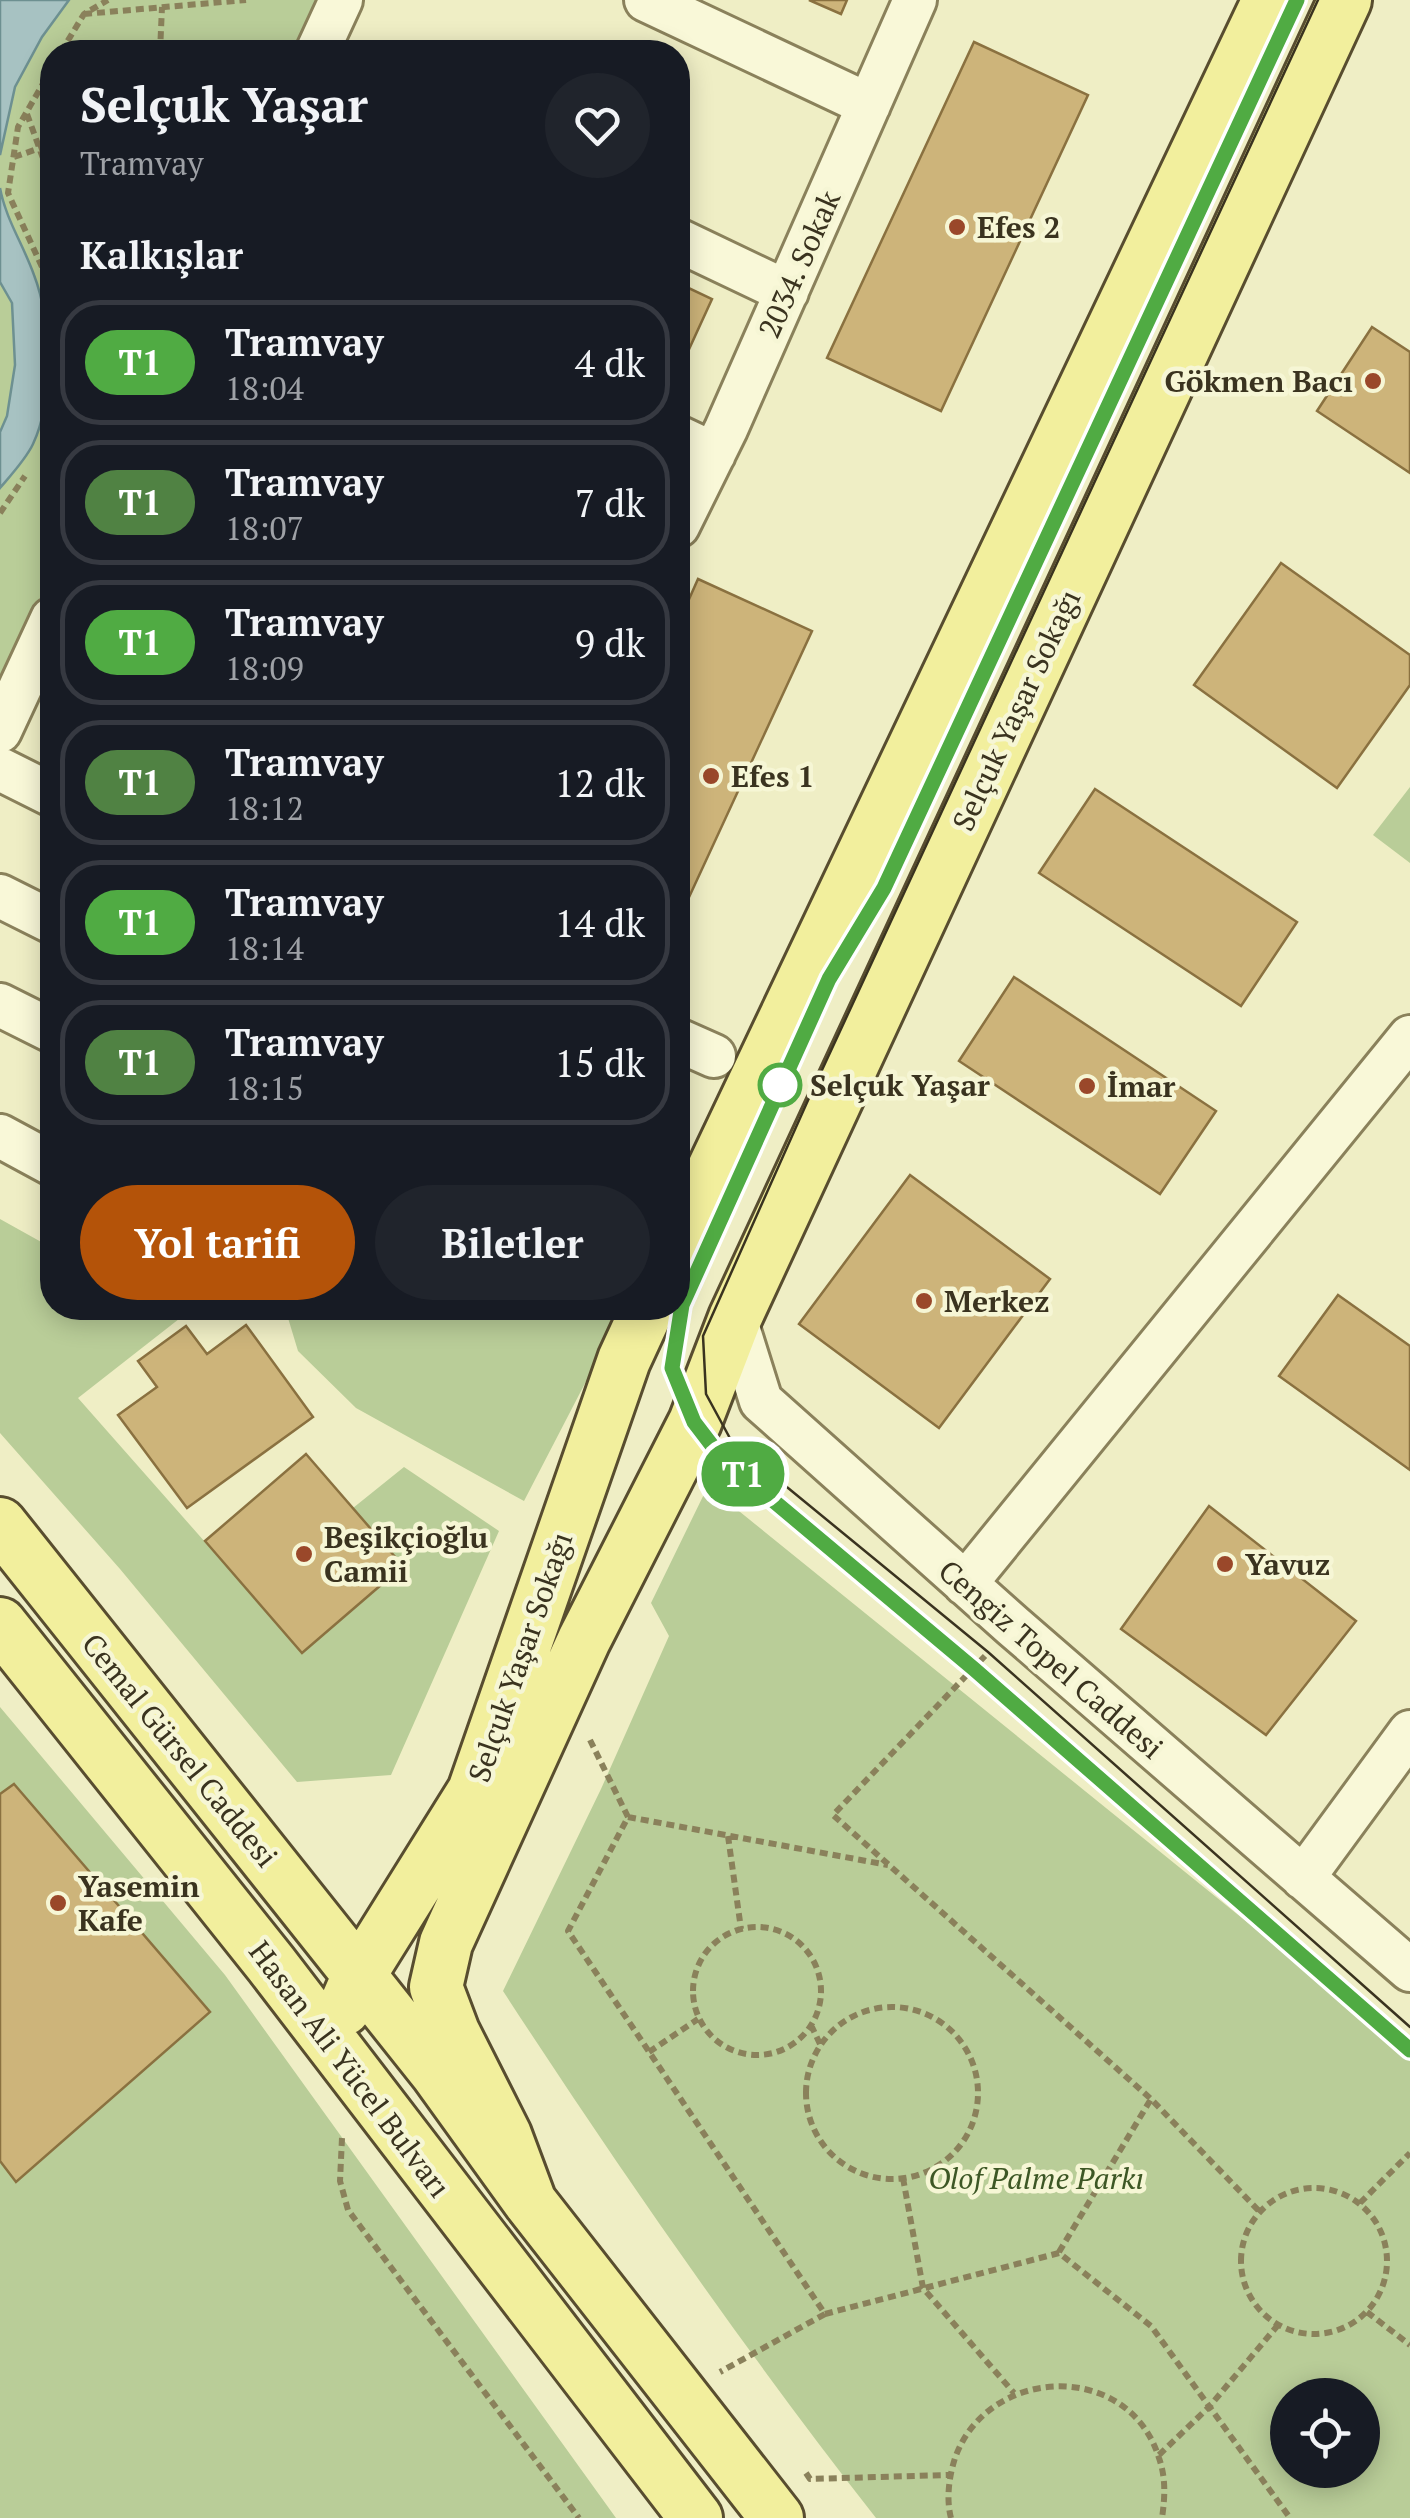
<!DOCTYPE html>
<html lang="tr">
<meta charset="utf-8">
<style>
:root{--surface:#171b24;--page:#20242c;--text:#f1f3f6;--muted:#9ea1a6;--line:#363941;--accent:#b45309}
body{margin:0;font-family:"PT Serif",serif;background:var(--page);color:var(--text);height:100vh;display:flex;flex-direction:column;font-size:38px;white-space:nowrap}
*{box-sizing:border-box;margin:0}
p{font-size:32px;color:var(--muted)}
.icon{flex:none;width:55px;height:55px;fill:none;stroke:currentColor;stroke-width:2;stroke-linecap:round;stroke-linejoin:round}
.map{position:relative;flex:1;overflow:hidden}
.sheet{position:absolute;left:40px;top:40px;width:650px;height:1280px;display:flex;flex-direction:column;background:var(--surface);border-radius:40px;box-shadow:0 5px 25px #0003}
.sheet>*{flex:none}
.badge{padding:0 20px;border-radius:32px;font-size:35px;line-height:65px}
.controls{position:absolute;left:1270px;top:2378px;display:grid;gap:20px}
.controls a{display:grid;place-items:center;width:110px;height:110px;border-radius:50%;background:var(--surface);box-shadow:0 5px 25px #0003;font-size:50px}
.map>.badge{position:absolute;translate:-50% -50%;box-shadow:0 0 0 5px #fff}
h2{padding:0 40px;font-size:38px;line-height:90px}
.round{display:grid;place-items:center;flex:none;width:105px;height:105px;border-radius:52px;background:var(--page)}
.headline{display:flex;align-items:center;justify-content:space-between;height:170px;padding:0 40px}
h1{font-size:48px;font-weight:700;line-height:75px}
.cta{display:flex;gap:20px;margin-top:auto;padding:20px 40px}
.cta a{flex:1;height:115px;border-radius:60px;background:var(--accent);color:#fff;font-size:40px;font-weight:700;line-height:115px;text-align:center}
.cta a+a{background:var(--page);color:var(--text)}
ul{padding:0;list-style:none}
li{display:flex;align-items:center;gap:30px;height:125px;margin:0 20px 15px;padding:0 20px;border:5px solid var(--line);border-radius:40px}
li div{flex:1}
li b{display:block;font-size:38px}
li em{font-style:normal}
li .badge{min-width:110px;font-weight:700;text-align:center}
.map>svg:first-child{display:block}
.green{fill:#b9cd98;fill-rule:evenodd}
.water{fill:#a7c2c2;stroke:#6d9091;stroke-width:2.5}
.building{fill:#cdb47a;stroke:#8a7140;stroke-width:2.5}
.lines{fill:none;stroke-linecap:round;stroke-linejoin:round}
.minor-casing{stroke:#8a815b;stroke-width:48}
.major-casing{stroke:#584d2f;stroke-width:58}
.path{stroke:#8a815b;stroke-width:6;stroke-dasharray:8 5;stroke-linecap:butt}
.minor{stroke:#f9f8d8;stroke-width:42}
.major{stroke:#f2ef9d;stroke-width:52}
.tram{stroke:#3a331f;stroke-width:2.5}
.line-casing{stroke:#fff;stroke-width:22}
.line{stroke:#50ab43;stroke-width:15}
.poi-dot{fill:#9a482a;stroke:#f6f6d5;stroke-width:4}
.stop-dot{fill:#fff;stroke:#50ab43;stroke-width:5}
.labels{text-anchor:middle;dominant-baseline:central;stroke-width:9;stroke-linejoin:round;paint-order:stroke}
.poi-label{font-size:30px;font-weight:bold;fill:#3a331f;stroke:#f6f6d5;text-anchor:start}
.street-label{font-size:30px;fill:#3a331f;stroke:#f6f6d5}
.stop-label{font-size:30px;font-weight:bold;fill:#3a331f;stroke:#f6f6d5;text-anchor:start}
.park-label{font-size:30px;font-style:italic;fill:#3d5725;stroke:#f6f6d5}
</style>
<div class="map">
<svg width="1410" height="2518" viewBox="0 0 1410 2518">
<rect width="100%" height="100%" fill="#efeec5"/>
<path class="green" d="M 0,0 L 327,0 L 301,52 L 52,52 L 52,579 L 0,692 Z
M 1410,787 L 1410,863 L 1373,835 Z
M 0,1219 L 52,1248 L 52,1308 L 193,1308 L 78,1398 L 302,1652 L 403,1567 L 353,1508 L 404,1467 L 499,1531 L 391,1775 L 297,1782 L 120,1569 L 0,1433 Z
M 285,1308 L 624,1308 L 524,1501 L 356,1408 L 298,1351 Z
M 708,1486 L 1410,2054 L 1410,2518 L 876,2518 C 743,2348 621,2172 503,1991 L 601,1789 L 669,1636 L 651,1603 ZM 1288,2395 L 1362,2395 L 1362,2470 L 1288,2470 Z
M 0,1707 L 225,1975 L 616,2518 L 0,2518 Z"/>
<path class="water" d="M 0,0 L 69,0 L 42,37 L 15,87 L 0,155 Z
M 0,188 C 6,220 23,244 34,275 C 51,319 54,400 33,444 C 26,459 11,475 0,488 L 0,432 L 7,416 L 15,365 L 12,303 L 0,282 Z"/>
<path class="building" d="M 809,0 L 847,0 L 841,14 Z
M 974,42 L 1088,95 L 941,411 L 827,358 Z
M 678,283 L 712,299 L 679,371 L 678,370 Z
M 1372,327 L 1410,352 L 1410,473 L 1317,411 Z
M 1281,563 L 1410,655 L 1410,685 L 1337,788 L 1194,685 Z
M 698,579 L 812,631 L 678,921 L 678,624 Z
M 1095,789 L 1297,922 L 1241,1006 L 1039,873 Z
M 1014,977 L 1216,1111 L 1160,1194 L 959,1061 Z
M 910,1175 L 1050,1279 L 939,1428 L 799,1324 Z
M 1338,1295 L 1410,1346 L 1410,1470 L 1279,1376 Z
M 246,1325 L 313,1417 L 187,1508 L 118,1415 L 157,1387 L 138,1361 L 186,1326 L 207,1354 Z
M 306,1454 L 403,1566 L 302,1653 L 205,1541 Z
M 1209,1506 L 1356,1621 L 1266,1735 L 1121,1629 Z
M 14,1784 L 210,2012 L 16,2182 L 0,2161 L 0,1794 Z"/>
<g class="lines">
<defs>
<path id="minor" d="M 646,0 L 869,105
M 317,52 L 341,0
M 678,240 L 787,292
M 678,437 L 714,454
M 678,526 L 726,429 L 915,0
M 0,731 L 52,619
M 0,769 L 52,795
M 0,896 L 52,922
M 0,1005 L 52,1031
M 678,1040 L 714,1056
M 0,1136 L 52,1164
M 735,1318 L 761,1401 L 1013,1626 L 1410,1970
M 965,1584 L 1410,1037
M 1303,1878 L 1410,1732"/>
<path id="major" d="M 678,1244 L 1269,0
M 0,1524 L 437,2073 L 530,2202 L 777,2518
M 0,1624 L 271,1964 L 696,2518
M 344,2009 L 358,1977 L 474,1791 L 624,1360 L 648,1308
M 530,2202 L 505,2135 L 453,2032 L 436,1987 L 446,1943 L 584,1640 L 695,1422 L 735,1318 L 1345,0"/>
</defs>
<use href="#minor" class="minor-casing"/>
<use href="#major" class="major-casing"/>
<path class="path" d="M 84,14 L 246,0
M 61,52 L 84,14 L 108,0
M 160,52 L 162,7
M 52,68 L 18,127 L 8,193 L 43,269 L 52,281
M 27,114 L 52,183
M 14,157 L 52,144
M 52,391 L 46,441 L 52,444
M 0,513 L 25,476
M 985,1656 L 833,1815 L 1151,2099 L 1260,2212
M 590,1740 L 628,1817 L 568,1931 L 825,2314 L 720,2372
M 628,1817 L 888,1865
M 728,1836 L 741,1929
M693 1991a64 64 0 1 1 128 0a64 64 0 1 1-128 0Z
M806 2093a86 86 0 1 1 172 0a86 86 0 1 1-172 0Z
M 811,2025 L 820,2044
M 649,2052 L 698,2019
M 342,2138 L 340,2181 L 348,2210 L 579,2518
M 903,2178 L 923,2288 L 1014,2393
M1241 2261a73 73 0 1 1 146 0a73 73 0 1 1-146 0Z
M 1360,2203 L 1410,2153
M 1059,2252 L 1151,2099
M 1367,2312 L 1410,2345
M 825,2314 L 1059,2253 L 1151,2326 L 1290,2518
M 1159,2455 L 1209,2407 L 1278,2325
M 806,2473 L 810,2479 L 949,2475
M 951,2518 C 946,2499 949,2477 955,2458 C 988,2365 1129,2360 1159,2458 C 1166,2478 1165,2497 1162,2518"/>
<use href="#minor" class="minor"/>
<use href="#major" class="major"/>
<path class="tram" d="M 1297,0 L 885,888 L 829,979 L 681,1305 L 672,1368 L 695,1422 L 720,1456 L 974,1669 L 1410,2050
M 1318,0 L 809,1098 L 703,1336 L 706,1394 L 732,1442 L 988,1652 L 1410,2027"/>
</g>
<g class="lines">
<defs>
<path id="line" d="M 1297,0 L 884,888 L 829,979 L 682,1305 L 672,1368 L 694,1422 L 720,1456 L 974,1669 L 1410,2050"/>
</defs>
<use href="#line" class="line-casing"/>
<use href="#line" class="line"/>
</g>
<g class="poi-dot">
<circle cx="957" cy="227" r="10"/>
<circle cx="1373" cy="381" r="10"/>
<circle cx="711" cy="776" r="10"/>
<circle cx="1087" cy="1086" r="10"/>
<circle cx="924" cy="1301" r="10"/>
<circle cx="304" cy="1554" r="10"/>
<circle cx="1225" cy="1564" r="10"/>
<circle cx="58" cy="1903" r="10"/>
</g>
<circle class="stop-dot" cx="780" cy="1085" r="20"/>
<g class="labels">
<g class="poi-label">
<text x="977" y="227">Efes 2</text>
<text x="1353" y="381" text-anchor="end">Gökmen Bacı</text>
<text x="731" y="776">Efes 1</text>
<text x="1107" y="1086">İmar</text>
<text x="944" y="1301">Merkez</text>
<text x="324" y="1537">Beşikçioğlu<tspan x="324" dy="34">Camii</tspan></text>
<text x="1245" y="1564">Yavuz</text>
<text x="78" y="1886">Yasemin<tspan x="78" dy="34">Kafe</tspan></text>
</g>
<g class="street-label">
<text transform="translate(799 264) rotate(-66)">2034. Sokak</text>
<text transform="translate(1016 710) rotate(-65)">Selçuk Yaşar Sokağı</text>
<text transform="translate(520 1657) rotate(-71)">Selçuk Yaşar Sokağı</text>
<text transform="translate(1051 1659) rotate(41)">Cengiz Topel Caddesi</text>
<text transform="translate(180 1750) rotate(51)">Cemal Gürsel Caddesi</text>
<text transform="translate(350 2069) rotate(53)">Hasan Ali Yücel Bulvarı</text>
</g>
<g class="stop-label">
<text x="810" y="1085">Selçuk Yaşar</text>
</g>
<g class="park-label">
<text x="1036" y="2178">Olof Palme Parkı</text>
</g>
</g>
</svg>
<div class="controls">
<a><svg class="icon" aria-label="locate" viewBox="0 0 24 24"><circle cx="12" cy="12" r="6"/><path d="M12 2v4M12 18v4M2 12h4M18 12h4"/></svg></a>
</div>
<b class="badge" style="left:743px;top:1474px;background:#50ab43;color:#fff">T1</b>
<section class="sheet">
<div class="headline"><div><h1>Selçuk Yaşar</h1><p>Tramvay</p></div><a class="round"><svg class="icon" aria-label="heart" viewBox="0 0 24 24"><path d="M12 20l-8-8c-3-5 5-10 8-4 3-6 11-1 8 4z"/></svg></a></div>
<h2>Kalkışlar</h2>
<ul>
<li><span class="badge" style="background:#50ab43;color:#fff">T1</span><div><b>Tramvay</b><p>18:04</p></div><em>4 dk</em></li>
<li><span class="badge" style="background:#508243;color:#fff">T1</span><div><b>Tramvay</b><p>18:07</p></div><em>7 dk</em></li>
<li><span class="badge" style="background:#50ab43;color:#fff">T1</span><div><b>Tramvay</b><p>18:09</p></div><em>9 dk</em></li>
<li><span class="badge" style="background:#508243;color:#fff">T1</span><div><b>Tramvay</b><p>18:12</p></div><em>12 dk</em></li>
<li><span class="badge" style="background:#50ab43;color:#fff">T1</span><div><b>Tramvay</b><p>18:14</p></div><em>14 dk</em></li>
<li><span class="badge" style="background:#508243;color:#fff">T1</span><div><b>Tramvay</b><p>18:15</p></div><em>15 dk</em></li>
</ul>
<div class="cta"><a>Yol tarifi</a><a>Biletler</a></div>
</section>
</div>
